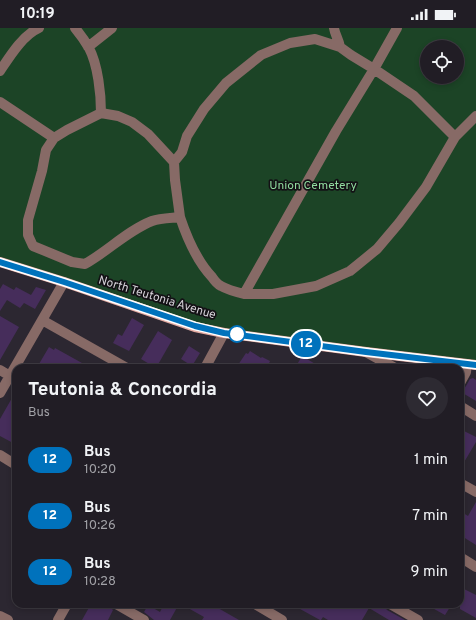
<!DOCTYPE html>
<style>
:root{--surface:#211d25;--page:#2d2a32;--text:#f1f3f6;--muted:#a2a2a7;--line:#3e3b42}
body{margin:0;font-family:Overpass,sans-serif;background:var(--page);color:var(--text);height:100vh;display:flex;flex-direction:column;font-size:15px;white-space:nowrap}
*{box-sizing:border-box;margin:0}
p{font-size:13px;color:var(--muted)}
.icon{flex:none;width:22px;height:22px;fill:none;stroke:currentColor;stroke-width:2;stroke-linecap:round;stroke-linejoin:round}
.map{position:relative;flex:1;overflow:hidden}
.sheet{position:absolute;left:12px;top:336px;width:452px;height:244px;display:flex;flex-direction:column;background:var(--surface);border-radius:12px;box-shadow:0 2px 6px #0003,0 0 0 1px var(--line)}
.sheet>*{flex:none}
.badge{padding:0 8px;border-radius:13px;font-size:14px;line-height:26px}
.controls{position:absolute;left:420px;top:12px;display:grid;gap:8px}
.controls a{display:grid;place-items:center;width:44px;height:44px;border-radius:50%;background:var(--surface);box-shadow:0 2px 6px #0003,0 0 0 1px var(--line);font-size:20px}
.map>.badge{position:absolute;translate:-50% -50%;box-shadow:0 0 0 2px #fff}
.round{display:grid;place-items:center;flex:none;width:42px;height:42px;border-radius:21px;background:var(--page)}
.summary{display:flex;align-items:center;justify-content:space-between;height:68px;padding:0 16px}
h1{font-size:19px;font-weight:700;line-height:30px}
ul{padding:0;list-style:none}
li{display:flex;align-items:center;gap:12px;height:56px;padding:0 16px}
li div{flex:1}
li b{display:block;font-size:15px}
li em{font-style:normal}
li .badge{min-width:44px;font-weight:700;text-align:center}
.status{display:flex;justify-content:space-between;align-items:center;height:28px;padding:0 20px;background:var(--surface);direction:ltr}
.status svg{height:11px;fill:currentColor}
.map>svg:first-child{display:block}
.green{fill:#1c4426;fill-rule:evenodd}
.building{fill:#462d5b}
.lines{fill:none;stroke-linecap:round;stroke-linejoin:round}
.minor{stroke:#876a66;stroke-width:10}
.major{stroke:#e5aba2;stroke-width:10}
.line-casing{stroke:#fff;stroke-width:9}
.line{stroke:#0072bc;stroke-width:6}
.stop-dot{fill:#fff;stroke:#0072bc;stroke-width:2}
.labels{text-anchor:middle;dominant-baseline:central;stroke-width:3.5;stroke-linejoin:round;paint-order:stroke}
.park-label{font-size:12px;fill:#90db9f;stroke:#131115}
.street-label{font-size:12px;fill:#d5d1d8;stroke:#131115}
</style>
<div class="status"><b>10:19</b><svg viewBox="0 0 49 12"><path d="M0 12V9h3v3zM5 12V6h3v6zM10 12V3h3v9zM15 12V0h3v12zM26 1h20v11H26zM47 4h2v5h-2z"/></svg></div>
<div class="map">
<svg width="476" height="592" viewBox="0 0 476 592">
<rect width="100%" height="100%" fill="#2c2731"/>
<path class="green" d="M 0,0 L 476,0 L 476,337 L 224,305 L 0,234 ZM 427,19 L 457,19 L 457,49 L 427,49 Z"/>
<path class="building" d="M 3,256 L 14,262 L 16,259 L 31,267 L 36,259 L 46,262 L 35,281 L 24,275 L 20,280 L 7,272 L 0,283 L 0,261 Z
M 0,288 L 19,299 L 0,332 Z
M 132,290 L 144,297 L 129,323 L 113,315 L 118,306 L 122,308 Z
M 158,303 L 172,312 L 156,340 L 141,331 Z
M 189,318 L 200,325 L 192,338 L 181,331 Z
M 49,319 L 54,322 L 55,320 L 91,340 L 47,340 L 39,336 Z
M 250,323 L 261,330 L 262,329 L 270,333 L 267,340 L 242,340 L 238,337 L 246,325 L 248,326 Z
M 302,328 L 322,340 L 295,340 Z
M 473,350 L 476,352 L 476,373 L 461,364 L 466,358 L 470,351 Z
M 16,363 L 16,414 L 14,413 L 13,415 L 0,408 L 0,391 Z
M 460,401 L 476,409 L 476,414 L 460,441 Z
M 476,474 L 476,517 L 460,507 L 460,483 L 468,488 Z
M 460,559 L 476,567 L 476,590 L 460,581 Z
M 91,576 L 110,576 L 111,580 L 113,582 L 108,592 L 82,592 Z
M 164,576 L 179,576 L 170,592 L 154,592 L 144,584 L 148,577 L 160,584 Z
M 181,576 L 211,576 L 239,592 L 202,592 L 204,589 Z
M 291,576 L 381,576 L 384,578 L 387,582 L 405,592 L 389,592 L 369,580 L 362,592 L 328,592 L 323,589 L 321,592 L 320,592 Z
M 425,576 L 452,576 L 445,587 Z"/>
<g class="lines">
<path class="minor" d="M 334,0 C 335,7 339,12 340,19
M 88,19 L 112,0
M 0,43 C 10,28 23,7 39,0
M 0,74 L 54,110 L 67,102 L 101,85 C 101,66 98,37 89,20 C 85,13 80,6 75,0
M 455,109 L 476,88
M 54,110 L 46,122 L 42,143 L 28,192 L 28,207 L 33,218 L 72,234 L 85,236 C 108,223 127,203 152,193 C 160,190 171,190 180,189 L 175,152 L 174,134 L 148,106 L 132,94 L 118,88 L 101,85
M 174,134 L 182,124 L 187,108 L 204,81 L 226,55 L 261,27 L 290,15 L 315,11 L 340,19 L 351,27 L 374,41 L 336,103 L 244,266 C 236,264 228,262 221,258 C 217,256 214,252 212,249 C 196,232 187,210 180,189
M 244,266 L 273,266 L 316,258 L 350,243 L 377,221 L 399,195 L 426,159 L 455,109 L 414,68 L 374,41 L 397,0
M 42,292 L 127,340
M 366,324 L 395,340
M 205,340 L 224,305
M 0,342 L 10,348 L 16,354
M 460,355 L 466,344 L 467,336
M 0,365 L 64,254
M 460,378 L 476,388
M 0,427 L 16,437
M 460,455 L 476,464
M 460,529 L 476,539
M 116,576 L 144,592
M 255,576 L 282,592
M 390,576 L 418,592
M 0,588 L 8,592
M 58,592 L 67,576"/>
<path class="major" d="M 0,234 L 64,254 L 195,299 L 224,305 L 366,324 L 476,337"/>
</g>
<g class="lines">
<defs>
<path id="line" d="M 0,234 L 64,254 L 195,298 L 224,305 L 366,324 L 476,337"/>
</defs>
<use href="#line" class="line-casing"/>
<use href="#line" class="line"/>
</g>
<circle class="stop-dot" cx="237" cy="306" r="8"/>
<g class="labels">
<g class="park-label">
<text x="313" y="158">Union Cemetery</text>
</g>
<g class="street-label">
<text transform="translate(157 270) rotate(17)">North Teutonia Avenue</text>
</g>
</g>
</svg>
<div class="controls">
<a><svg class="icon" aria-label="locate" viewBox="0 0 24 24"><circle cx="12" cy="12" r="6"/><path d="M12 2v4M12 18v4M2 12h4M18 12h4"/></svg></a>
</div>
<b class="badge" style="left:306px;top:316px;background:#0072bc;color:#fff">12</b>
<section class="sheet">
<div class="summary"><div><h1>Teutonia &amp; Concordia</h1><p>Bus</p></div><a class="round"><svg class="icon" aria-label="heart" viewBox="0 0 24 24"><path d="M12 20l-8-8c-3-5 5-10 8-4 3-6 11-1 8 4z"/></svg></a></div>
<ul>
<li><span class="badge" style="background:#0072bc;color:#fff">12</span><div><b>Bus</b><p>10:20</p></div><em>1 min</em></li>
<li><span class="badge" style="background:#0072bc;color:#fff">12</span><div><b>Bus</b><p>10:26</p></div><em>7 min</em></li>
<li><span class="badge" style="background:#0072bc;color:#fff">12</span><div><b>Bus</b><p>10:28</p></div><em>9 min</em></li>
</ul>
</section>
</div>
